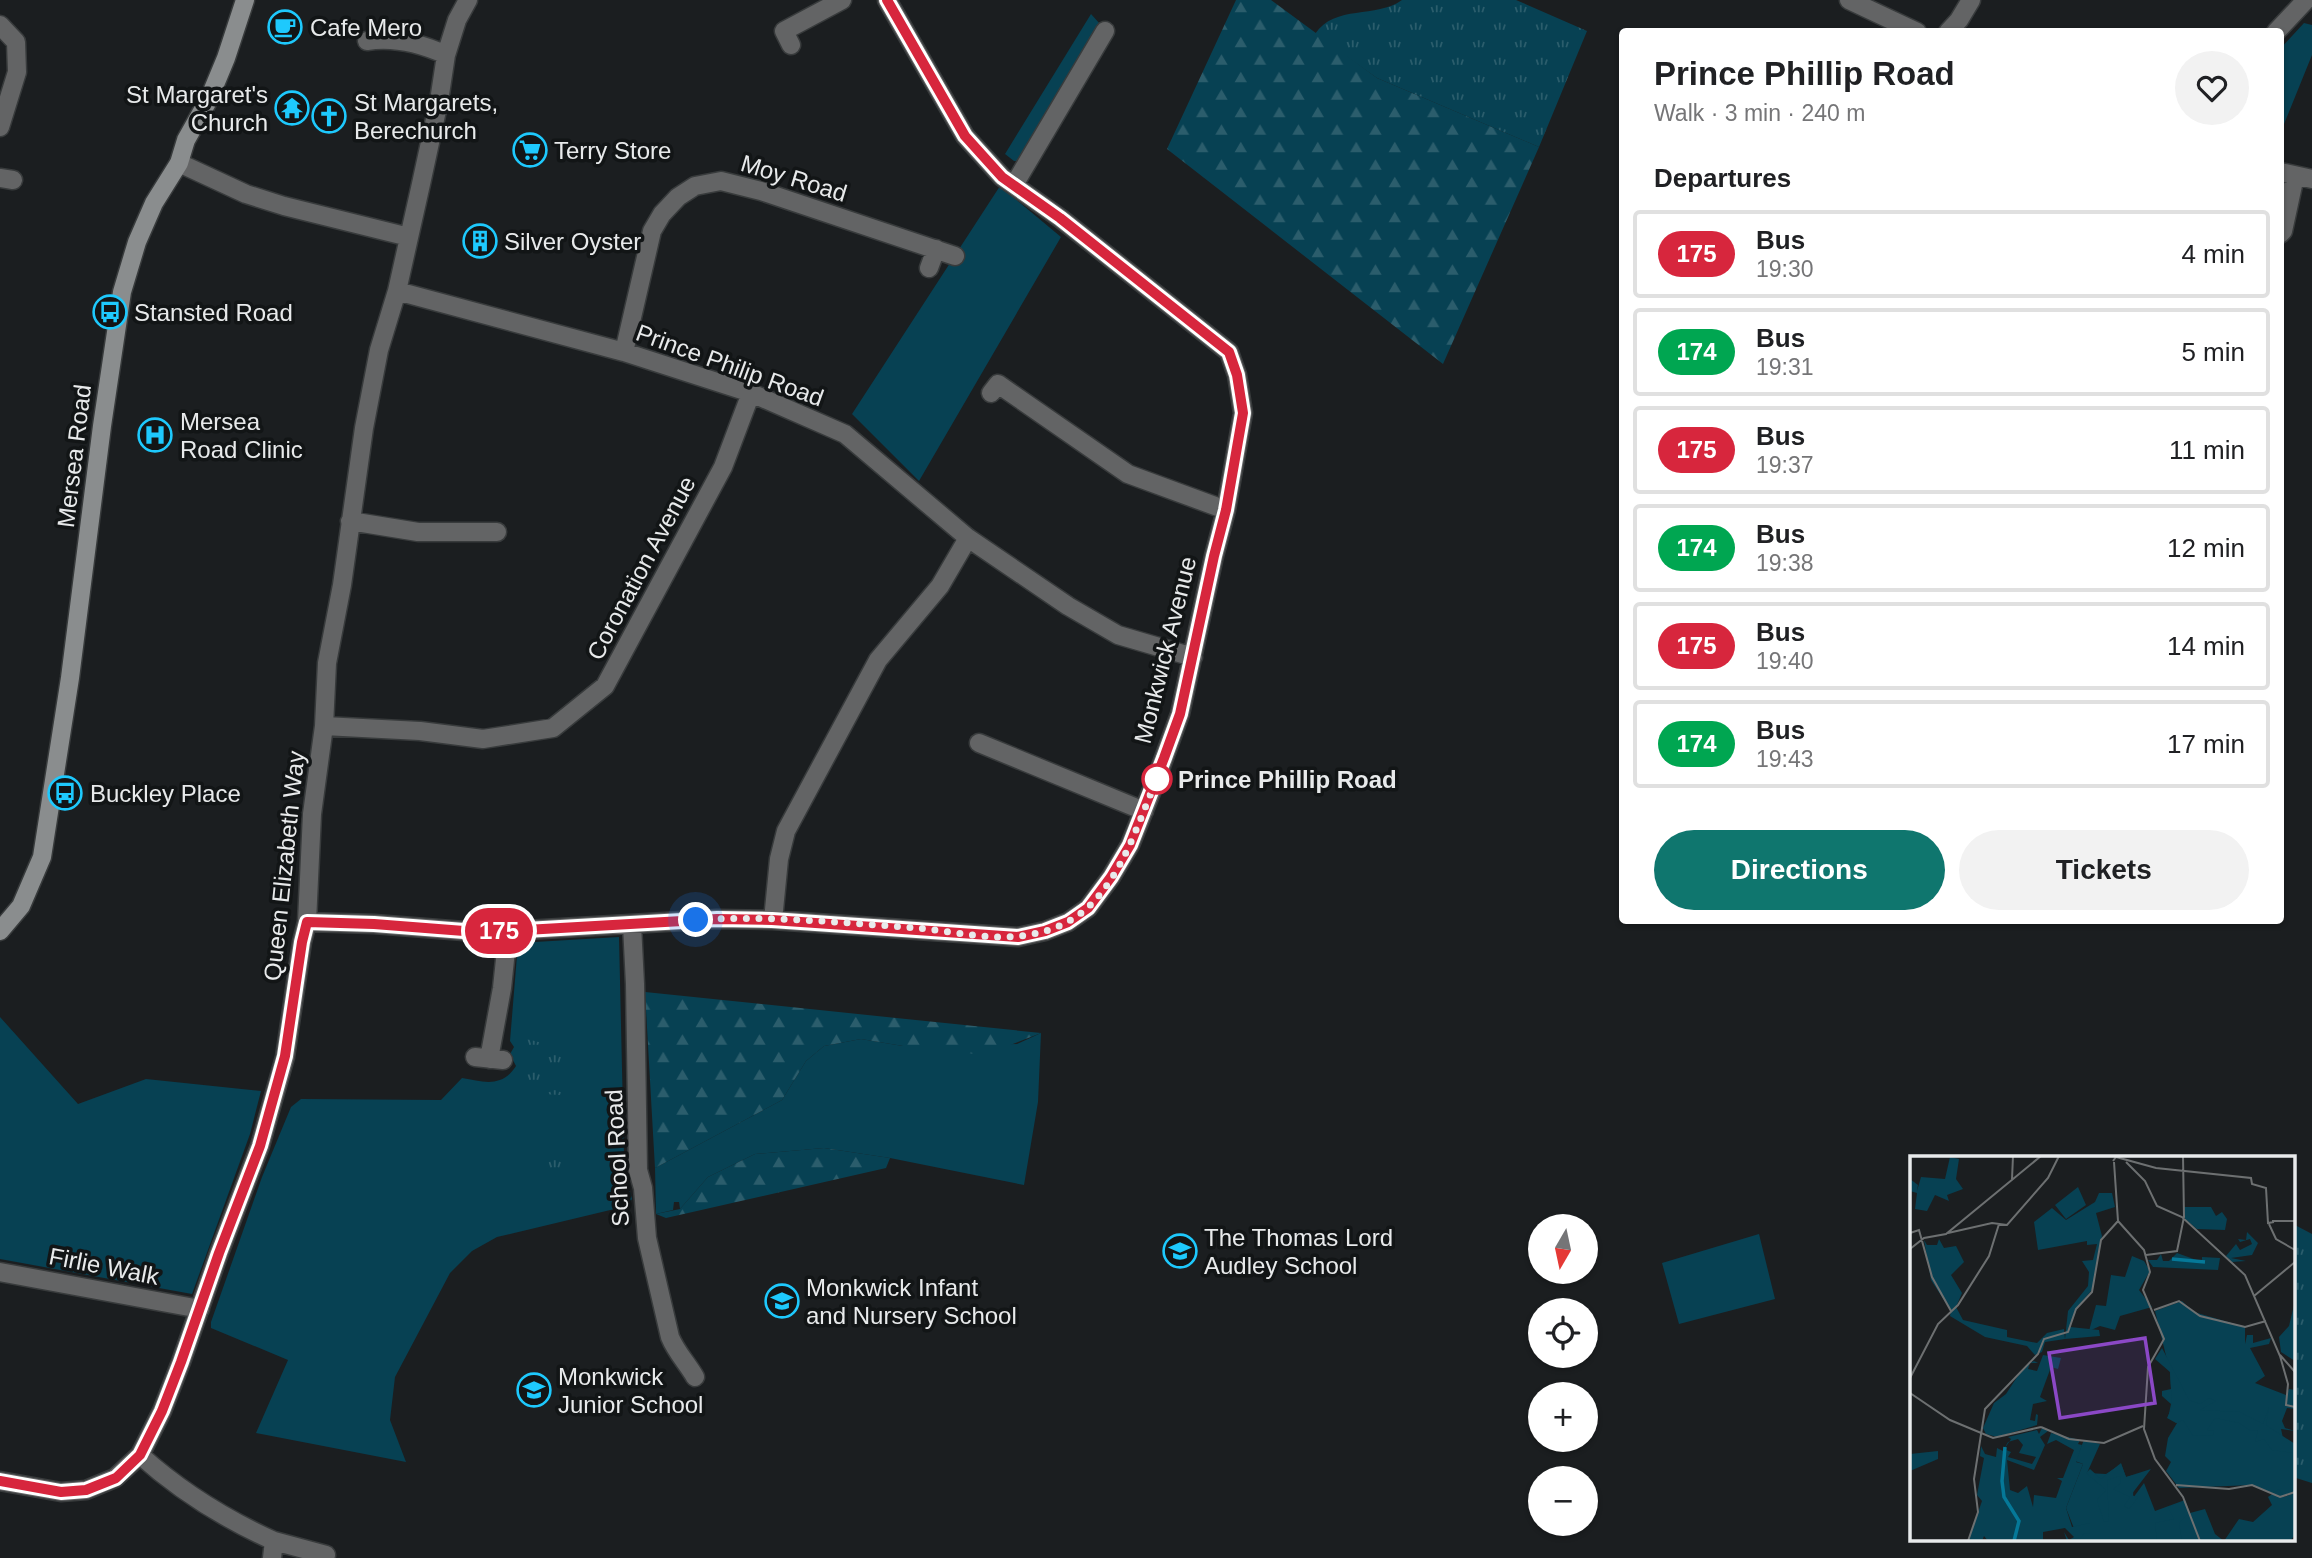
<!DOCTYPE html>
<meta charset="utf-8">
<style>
:root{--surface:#fff;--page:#f2f2f2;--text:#202124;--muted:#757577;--line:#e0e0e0;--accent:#0f766e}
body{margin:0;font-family:Arial,sans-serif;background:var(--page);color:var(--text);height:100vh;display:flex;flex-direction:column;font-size:26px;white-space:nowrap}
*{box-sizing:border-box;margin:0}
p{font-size:23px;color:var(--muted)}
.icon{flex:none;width:38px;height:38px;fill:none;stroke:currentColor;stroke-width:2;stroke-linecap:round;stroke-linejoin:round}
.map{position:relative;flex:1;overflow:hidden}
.sheet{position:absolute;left:1619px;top:28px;width:665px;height:896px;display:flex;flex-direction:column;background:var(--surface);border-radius:7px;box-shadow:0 2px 5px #0004}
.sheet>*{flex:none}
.badge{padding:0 14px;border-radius:23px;font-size:24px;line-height:46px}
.needle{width:46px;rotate:189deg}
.tools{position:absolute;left:1528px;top:1214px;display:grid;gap:14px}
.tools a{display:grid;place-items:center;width:70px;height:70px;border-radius:50%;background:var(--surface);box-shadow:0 2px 5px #0004;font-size:35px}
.you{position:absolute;width:35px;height:35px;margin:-18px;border:5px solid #fff;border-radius:50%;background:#1a73e8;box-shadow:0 0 0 10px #1a73e833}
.map>.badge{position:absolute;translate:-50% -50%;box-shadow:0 0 0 4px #fff}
h2{padding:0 35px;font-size:26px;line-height:63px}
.round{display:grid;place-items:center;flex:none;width:74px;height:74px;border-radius:37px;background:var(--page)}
.head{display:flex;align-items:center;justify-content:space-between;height:119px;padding:0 35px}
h1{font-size:33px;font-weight:700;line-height:52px}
.cta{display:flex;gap:14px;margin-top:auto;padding:14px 35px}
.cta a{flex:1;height:80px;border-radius:42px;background:var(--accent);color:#fff;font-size:28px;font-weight:700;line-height:80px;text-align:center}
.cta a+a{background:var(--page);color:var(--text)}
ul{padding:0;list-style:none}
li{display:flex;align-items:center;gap:21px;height:88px;margin:0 14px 10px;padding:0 21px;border:4px solid var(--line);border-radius:7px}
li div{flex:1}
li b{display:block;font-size:26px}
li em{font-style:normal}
li .badge{min-width:77px;font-weight:700;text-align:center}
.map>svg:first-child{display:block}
.grass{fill:#074153}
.forest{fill:url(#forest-firs)}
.park{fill:url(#park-tufts)}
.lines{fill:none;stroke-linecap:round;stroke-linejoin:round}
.street-casing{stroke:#383b3c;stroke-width:21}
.secondary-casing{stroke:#383b3c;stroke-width:21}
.street{stroke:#636465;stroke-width:18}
.secondary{stroke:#8a8d8e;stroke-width:18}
.line-casing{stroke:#fff;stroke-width:16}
.line{stroke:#d7263d;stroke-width:10}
.walk{stroke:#e8eaeb;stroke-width:7;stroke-dasharray:0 12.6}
.stop-dot{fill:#fff;stroke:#d7263d;stroke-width:3.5}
.labels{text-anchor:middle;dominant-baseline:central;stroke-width:7;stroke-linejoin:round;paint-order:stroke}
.poi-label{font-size:24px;fill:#e8eaeb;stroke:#121516;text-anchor:start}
.street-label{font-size:24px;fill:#e8eaeb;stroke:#121516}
.stop-label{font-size:24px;font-weight:bold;fill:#e8eaeb;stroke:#121516;text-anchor:start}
.inset-river{fill:none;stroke:#057898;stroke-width:3.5}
.inset-road{fill:none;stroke:#6d7071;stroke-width:2}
.view{fill:#8b48c6;fill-opacity:0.15;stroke:#8b48c6;stroke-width:3.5}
.inset-edge{fill:none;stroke:#e8eaeb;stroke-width:3.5}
</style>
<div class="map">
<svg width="2312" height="1558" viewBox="0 0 2312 1558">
<defs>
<pattern id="forest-firs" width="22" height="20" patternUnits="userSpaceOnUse" patternTransform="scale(1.75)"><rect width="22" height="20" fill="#074153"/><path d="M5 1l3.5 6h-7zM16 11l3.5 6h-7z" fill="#2b5d6c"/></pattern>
<pattern id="park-tufts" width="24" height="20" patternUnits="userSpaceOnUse" patternTransform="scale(1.75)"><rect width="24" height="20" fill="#074153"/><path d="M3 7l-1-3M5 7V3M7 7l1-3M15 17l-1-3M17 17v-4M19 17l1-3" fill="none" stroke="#2b5d6c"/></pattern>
</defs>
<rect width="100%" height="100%" fill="#1b1e20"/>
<path class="grass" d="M 1091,14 L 1100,24 L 1021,161 L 1014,161 L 1005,154 Z
M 2304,23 L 2312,25 L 2312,55 L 2280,134 L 2280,49 Z
M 1000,186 L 1061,237 L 919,481 L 852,414 Z
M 619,937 L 624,1156 L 622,1164 L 632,1199 L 627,1206 L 497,1237 L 472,1251 L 450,1273 L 395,1377 L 390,1420 L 406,1462 L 256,1433 L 288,1360 L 211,1328 L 211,1322 L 262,1177 L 291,1107 L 301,1099 L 441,1100 L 462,1078 C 484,1082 502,1088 516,1066 L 510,1054 L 514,1047 L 510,1041 L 518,943 Z
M 0,1017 L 78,1104 L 146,1079 L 261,1091 L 250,1134 L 192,1294 L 0,1259 Z
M 1041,1033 L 1038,1102 L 1024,1185 L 890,1158 L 824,1148 L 755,1154 L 708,1177 L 680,1209 L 679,1202 L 674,1202 L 673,1210 L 656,1214 L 655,1168 L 782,1100 L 806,1061 L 824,1046 L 861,1039 L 903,1046 L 1017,1044 Z
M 1759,1234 L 1775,1299 L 1679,1324 L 1662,1263 Z"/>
<path class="forest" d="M 1236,0 L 1271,0 L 1377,78 L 1539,147 L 1443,364 L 1167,149 Z
M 645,992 L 1041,1033 L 984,1055 L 903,1046 L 861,1039 L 824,1046 L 806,1061 L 782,1100 L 655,1168 Z
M 824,1148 L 890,1158 L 886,1168 L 666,1218 L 656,1214 L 680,1209 L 708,1177 L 755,1154 Z"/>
<path class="park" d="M 1402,0 L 1516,0 L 1587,31 L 1539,147 L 1377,78 L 1315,34 C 1335,4 1376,19 1402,0 Z
M 527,1039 L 565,1049 L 561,1095 L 520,1093 Z
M 569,1156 L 571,1166 L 567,1173 L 568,1186 L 559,1188 L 556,1175 L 550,1175 L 548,1157 Z
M 2293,1224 L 2312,1234 L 2312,1483 L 2293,1477 Z"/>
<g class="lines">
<defs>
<path id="street" d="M 1849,0 L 1917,32
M 0,25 L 16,42 L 17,72 L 0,127
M 1948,32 L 1959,20 L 1971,0
M 2276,32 L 2306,0
M 367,41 C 394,37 422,44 446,55
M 791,45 L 784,31 L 842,0
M 179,163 L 246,194 L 284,206 L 409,237
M 2280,172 L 2312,179
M 0,178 L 13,180
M 1014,185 L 1105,31
M 2280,234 L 2283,231 L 2295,176
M 929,268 L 936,249
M 397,291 L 624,352 L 751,393 L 845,434 L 968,538 L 1068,606 L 1118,635 L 1193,657
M 624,352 L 652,231 L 662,214 L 678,197 L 695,186 L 721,181 L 761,191 L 955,256
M 991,393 L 998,384 L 1128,474 L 1226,510
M 350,521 L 418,532 L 497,532
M 324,726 L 420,731 L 483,739 L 553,728 L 605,686 L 723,467 L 751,393
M 979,743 L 1144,811
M 773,920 L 779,859 L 786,831 L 878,660 L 940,586 L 968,538
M 307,922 L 374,924 L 464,931 L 508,931 L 717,919 L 773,920 L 1018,937 L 1045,931 L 1068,922 L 1088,908 L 1111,877 L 1130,845 L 1156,780 L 1180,714 L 1214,556 L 1226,510 L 1243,413 L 1237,375 L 1229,352 L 1060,218 L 1002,177 L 965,136 L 887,0
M 632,925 L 635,984 L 638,1170 L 643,1188 L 647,1238 L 670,1337 C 676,1352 687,1363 695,1377
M 475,1057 L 503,1060
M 489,1059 L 502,988 L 508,931
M 0,1272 L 200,1309
M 140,1455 C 180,1491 225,1519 274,1541 L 272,1558
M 0,1481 L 61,1492 L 86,1490 L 115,1478 L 140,1455 L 162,1411 L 181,1362 L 219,1253 L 260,1146 L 285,1057 L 302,942 L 307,922 L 312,814 L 324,726 L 327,663 L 342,585 L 364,428 L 379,350 L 397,291 L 421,184 L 439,101 L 446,55 L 457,20 L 468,0
M 274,1541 L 326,1555"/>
<path id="secondary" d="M 0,931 L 21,906 L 42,857 L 70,678 L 102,426 L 122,292 L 137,242 L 154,203 L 179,163 L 186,140 L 209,99 L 226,58 L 245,0"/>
</defs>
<use href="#street" class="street-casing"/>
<use href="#secondary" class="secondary-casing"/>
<use href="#street" class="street"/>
<use href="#secondary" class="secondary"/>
</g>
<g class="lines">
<defs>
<path id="line" d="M 0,1481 L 61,1492 L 86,1490 L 116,1478 L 140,1455 L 162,1411 L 181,1362 L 219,1253 L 260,1146 L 285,1056 L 302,942 L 307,922 L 374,924 L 464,931 L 508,931 L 717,919 L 772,920 L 1018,937 L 1045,931 L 1068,922 L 1088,908 L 1111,877 L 1130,845 L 1164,758 L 1180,714 L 1214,556 L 1226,510 L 1243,413 L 1237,375 L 1229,352 L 1060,218 L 1002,177 L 965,136 L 887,0"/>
</defs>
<use href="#line" class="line-casing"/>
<use href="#line" class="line"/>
<path class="walk" d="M 696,920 C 769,915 845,923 918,928 C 951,931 986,940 1019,936 C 1043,934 1068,925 1086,909 C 1123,876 1138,822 1157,779"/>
</g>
<defs>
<symbol id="cafe-ring" viewBox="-11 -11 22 22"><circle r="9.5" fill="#121516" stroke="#1ec9fd" stroke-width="1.5"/><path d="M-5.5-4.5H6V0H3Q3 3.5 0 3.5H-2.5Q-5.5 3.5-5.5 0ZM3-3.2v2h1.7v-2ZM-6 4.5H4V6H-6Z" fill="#1ec9fd"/></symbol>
<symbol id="temple-ring" viewBox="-11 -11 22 22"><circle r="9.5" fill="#121516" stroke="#1ec9fd" stroke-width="1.5"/><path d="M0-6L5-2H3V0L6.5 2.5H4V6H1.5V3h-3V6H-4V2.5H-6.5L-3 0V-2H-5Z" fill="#1ec9fd"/></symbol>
<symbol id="church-ring" viewBox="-11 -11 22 22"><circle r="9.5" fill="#121516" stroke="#1ec9fd" stroke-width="1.5"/><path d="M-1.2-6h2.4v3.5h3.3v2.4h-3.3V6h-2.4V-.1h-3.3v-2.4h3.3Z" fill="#1ec9fd"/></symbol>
<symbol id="supermarket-ring" viewBox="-11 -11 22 22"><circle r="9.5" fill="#121516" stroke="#1ec9fd" stroke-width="1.5"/><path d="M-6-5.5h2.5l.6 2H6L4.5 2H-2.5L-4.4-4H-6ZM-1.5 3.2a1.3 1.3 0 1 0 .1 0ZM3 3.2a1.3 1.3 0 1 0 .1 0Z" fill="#1ec9fd"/></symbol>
<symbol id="building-ring" viewBox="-11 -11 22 22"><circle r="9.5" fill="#121516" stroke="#1ec9fd" stroke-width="1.5"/><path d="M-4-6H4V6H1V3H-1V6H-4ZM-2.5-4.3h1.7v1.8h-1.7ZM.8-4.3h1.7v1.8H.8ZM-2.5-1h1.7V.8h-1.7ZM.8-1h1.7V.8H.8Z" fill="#1ec9fd"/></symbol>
<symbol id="bus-ring" viewBox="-11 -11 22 22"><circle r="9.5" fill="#121516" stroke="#1ec9fd" stroke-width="1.5"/><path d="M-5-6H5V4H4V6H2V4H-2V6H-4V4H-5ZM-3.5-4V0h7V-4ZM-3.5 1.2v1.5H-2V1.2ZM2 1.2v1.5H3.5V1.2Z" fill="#1ec9fd"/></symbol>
<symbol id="hospital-ring" viewBox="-11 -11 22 22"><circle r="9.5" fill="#121516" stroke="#1ec9fd" stroke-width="1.5"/><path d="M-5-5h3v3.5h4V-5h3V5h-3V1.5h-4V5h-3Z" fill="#1ec9fd"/></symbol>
<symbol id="school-ring" viewBox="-11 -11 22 22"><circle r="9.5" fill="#121516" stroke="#1ec9fd" stroke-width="1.5"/><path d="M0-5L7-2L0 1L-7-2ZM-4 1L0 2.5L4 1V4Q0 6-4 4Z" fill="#1ec9fd"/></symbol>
</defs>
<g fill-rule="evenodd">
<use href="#cafe-ring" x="266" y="8" width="38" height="38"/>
<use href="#temple-ring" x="273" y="89" width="38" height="38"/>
<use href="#church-ring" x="310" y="97" width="38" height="38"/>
<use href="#supermarket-ring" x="511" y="131" width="38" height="38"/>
<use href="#building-ring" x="461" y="222" width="38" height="38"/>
<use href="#bus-ring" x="91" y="293" width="38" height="38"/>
<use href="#hospital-ring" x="136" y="416" width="38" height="38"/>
<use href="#bus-ring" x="46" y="774" width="38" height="38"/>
<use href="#school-ring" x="1161" y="1232" width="38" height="38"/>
<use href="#school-ring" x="763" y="1282" width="38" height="38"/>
<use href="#school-ring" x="515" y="1371" width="38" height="38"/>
</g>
<circle class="stop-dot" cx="1157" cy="779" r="14"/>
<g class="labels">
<g class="poi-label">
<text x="310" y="27">Cafe Mero</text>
<text x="268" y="94" text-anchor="end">St Margaret's<tspan x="268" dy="28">Church</tspan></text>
<text x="354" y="102">St Margarets,<tspan x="354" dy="28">Berechurch</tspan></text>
<text x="554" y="150">Terry Store</text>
<text x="504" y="241">Silver Oyster</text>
<text x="134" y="312">Stansted Road</text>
<text x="180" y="421">Mersea<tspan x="180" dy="28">Road Clinic</tspan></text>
<text x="90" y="793">Buckley Place</text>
<text x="1204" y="1237">The Thomas Lord<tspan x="1204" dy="28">Audley School</tspan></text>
<text x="806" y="1287">Monkwick Infant<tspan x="806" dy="28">and Nursery School</tspan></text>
<text x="558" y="1376">Monkwick<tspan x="558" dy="28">Junior School</tspan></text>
</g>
<g class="street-label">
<text transform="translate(794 178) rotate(17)">Moy Road</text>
<text transform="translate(730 365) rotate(20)">Prince Philip Road</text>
<text transform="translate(74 456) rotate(-83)">Mersea Road</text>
<text transform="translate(641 568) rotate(-62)">Coronation Avenue</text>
<text transform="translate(1165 650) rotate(-76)">Monkwick Avenue</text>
<text transform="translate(284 866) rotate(-84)">Queen Elizabeth Way</text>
<text transform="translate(617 1158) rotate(-93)">School Road</text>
<text transform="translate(104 1266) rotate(11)">Firlie Walk</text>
</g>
<g class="stop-label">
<text x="1178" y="779">Prince Phillip Road</text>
</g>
</g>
<g transform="translate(1910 1156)">
<rect width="385" height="385" fill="#1b1e20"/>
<path d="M 168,31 L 176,49 L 156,63 L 145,49 ZM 29,83 L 34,92 L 46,90 L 54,106 L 41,119 L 52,137 L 46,151 L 53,164 L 97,174 L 97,181 L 127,187 L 137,177 L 154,173 L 155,183 L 135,186 L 132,196 L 125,199 L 117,190 L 75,181 L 40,160 L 41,155 L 21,124 L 14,84 L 17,89 L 27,89 ZM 272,145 L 284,156 L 335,171 L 335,188 L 337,179 L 343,179 L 343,187 L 361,182 L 359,188 L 340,192 L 355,220 L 345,227 L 376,239 L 379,233 L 385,234 L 385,253 L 377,252 L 372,265 L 375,272 L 385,275 L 371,273 L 373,282 L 385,293 L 385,338 L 370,340 L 342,329 L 269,332 L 256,315 L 261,306 L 255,300 L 258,282 L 267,267 L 258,262 L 261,248 L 252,240 L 252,235 L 261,233 L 260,216 L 245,155 ZM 385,145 L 385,205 L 371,196 L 369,181 L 379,170 ZM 174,284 L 190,288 L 177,317 L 196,318 L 211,308 L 216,321 L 224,319 L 223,342 L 234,327 L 245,355 L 275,344 L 280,357 L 295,353 L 305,378 L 314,385 L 169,385 L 156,352 L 173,308 L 165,305 ZM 28,295 L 28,303 L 0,315 L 0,298 Z" fill="#074153"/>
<path d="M 337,76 L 348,87 L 342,99 L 321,102 L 336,105 L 322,106 L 316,100 L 326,88 L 330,94 L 342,88 L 340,83 L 330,86 L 328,83 L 336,84 ZM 267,97 L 292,106 L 292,101 L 310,102 L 308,114 L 243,111 L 238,104 L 247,104 L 251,98 L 253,105 L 259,105 ZM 252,192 L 279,244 L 290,248 L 299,242 L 306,245 L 290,254 L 330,256 L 353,268 L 359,251 L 356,269 L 385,288 L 385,302 L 383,297 L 362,294 L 354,283 L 345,286 L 348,274 L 341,275 L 329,267 L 305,262 L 297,274 L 304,275 L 303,279 L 283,280 L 273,264 L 266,267 L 257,262 L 262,251 L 260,216 L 245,203 ZM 132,272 L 138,275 L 130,281 L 135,289 L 124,314 L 97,304 L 100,334 L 108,337 L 117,330 L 123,351 L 124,339 L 146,342 L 152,325 L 147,322 L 153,322 L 164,294 L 146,284 L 137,288 L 141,277 L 170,284 L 168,288 L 172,289 L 166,306 L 173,308 L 156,352 L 162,371 L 180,367 L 180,378 L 174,377 L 169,385 L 157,385 L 154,376 L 159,384 L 164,381 L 155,372 L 133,376 L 133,385 L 78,385 L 74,380 L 72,385 L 58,385 L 72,345 L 67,339 L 74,302 L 70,300 L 71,290 L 75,298 L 86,301 L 87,292 L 93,295 L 101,283 L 98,281 L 127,274 L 129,278 ZM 108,283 L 113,289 L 109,297 L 126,301 L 122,308 L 98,301 L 101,296 L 94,293 L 98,286 ZM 211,307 L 216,321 L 241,313 L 221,339 L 228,341 L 219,353 L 214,350 L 220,341 L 203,333 L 211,327 L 210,320 L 197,324 L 199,365 L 194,366 L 187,344 L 196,334 L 176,317 L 180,313 L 191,323 ZM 369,333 L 374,341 L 385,337 L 385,379 L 380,385 L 314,385 L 329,363 L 343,366 L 362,349 L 358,341 ZM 274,345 L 278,358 L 269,367 L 272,385 L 247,385 L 245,367 L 264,363 L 258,351 Z" fill="#074153" fill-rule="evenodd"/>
<path d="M 222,100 L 234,105 L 240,115 L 229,134 L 242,151 L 210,160 L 205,174 L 190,170 L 179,175 L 186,149 L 196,150 L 201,119 L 215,121 Z" fill="#074153"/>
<path d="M 40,1 L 49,3 L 46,23 L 53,33 L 37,39 L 39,45 L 25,39 L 17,55 L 5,53 L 7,37 L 0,35 L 0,23 L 8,29 L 7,35 L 11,21 L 35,23 ZM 189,37 L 202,37 L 205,51 L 186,57 L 192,80 L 182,134 L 168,150 L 160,171 L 189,174 L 190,180 L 155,183 L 158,155 L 178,130 L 179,116 L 172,105 L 183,104 L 187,88 L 177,89 L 177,85 L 128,94 L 124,66 L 142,52 L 156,64 L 185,46 ZM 274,51 L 301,51 L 306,60 L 312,56 L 317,63 L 315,74 L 287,73 L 275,63 ZM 133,199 L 151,202 L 148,213 L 141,211 L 130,241 L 137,245 L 123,248 L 120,264 L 125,265 L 126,258 L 128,259 L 127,269 L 87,281 L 76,278 L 73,272 L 84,247 L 96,238 L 109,218 L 120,207 L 124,205 L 128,207 L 120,207 L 118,213 L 127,215 Z" fill="#074153"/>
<path class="inset-river" d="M 262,103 L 295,106M 95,291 L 92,325 L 94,341 L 109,365 L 104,385"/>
<path class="inset-road" d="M 203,5 L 206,1 L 246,12 L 341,22 L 342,28 L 356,32 L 358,67 L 364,66M 204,6 L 208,65 L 234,94 L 240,116 L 233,134 L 254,183 L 238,211 L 234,273 L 245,303 L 273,341 L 290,385M 216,6 L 235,25 L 247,50 L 272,61 L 335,119 L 370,200 L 378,228 L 376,249 L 385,251M 102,23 L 103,0M 362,65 L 385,65M 359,68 L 366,83 L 385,94M 0,77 L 9,74 L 22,121 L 41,155M 38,77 L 82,67 L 97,69 L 138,22 L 149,0M 0,93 L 14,82 L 36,78 L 131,0M 236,99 L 267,95 L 274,61 L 273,0M 344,140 L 385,106M 244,154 L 269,145 L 290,160 L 335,171 L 356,165M 370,199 L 385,216M 0,222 L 28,168 L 48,149 L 79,100 L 89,68M 0,237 L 40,264 L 83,282 L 131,271M 131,271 L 159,283 L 194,287 L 233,270M 266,329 L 319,333 L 342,329 L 370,341 L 385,336M 58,385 L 68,356 L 64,323 L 75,253 L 128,198 L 134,183 L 158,176 L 166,153 L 182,136 L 191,84 L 208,65"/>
<path class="view" d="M 235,182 L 245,247 L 150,262 L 139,197 Z"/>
<rect width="385" height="385" class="inset-edge"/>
</g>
</svg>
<div class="tools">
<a><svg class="needle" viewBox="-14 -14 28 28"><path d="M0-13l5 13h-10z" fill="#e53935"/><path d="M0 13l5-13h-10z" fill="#757577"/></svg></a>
<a><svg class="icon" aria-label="locate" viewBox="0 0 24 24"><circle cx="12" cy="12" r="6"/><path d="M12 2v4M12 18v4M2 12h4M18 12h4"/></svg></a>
<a>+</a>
<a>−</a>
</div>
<div class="you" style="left:696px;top:920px"></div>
<b class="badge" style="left:499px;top:931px;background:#d7263d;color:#fff">175</b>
<section class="sheet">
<div class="head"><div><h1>Prince Phillip Road</h1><p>Walk · 3 min · 240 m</p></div><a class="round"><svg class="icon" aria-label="heart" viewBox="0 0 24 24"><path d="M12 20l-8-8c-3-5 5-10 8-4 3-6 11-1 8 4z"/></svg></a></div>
<h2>Departures</h2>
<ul>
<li><span class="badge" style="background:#d7263d;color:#fff">175</span><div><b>Bus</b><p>19:30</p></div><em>4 min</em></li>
<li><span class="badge" style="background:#00a651;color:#fff">174</span><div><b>Bus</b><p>19:31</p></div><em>5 min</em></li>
<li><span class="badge" style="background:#d7263d;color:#fff">175</span><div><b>Bus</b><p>19:37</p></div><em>11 min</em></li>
<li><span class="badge" style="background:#00a651;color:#fff">174</span><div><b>Bus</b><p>19:38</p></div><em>12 min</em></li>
<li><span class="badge" style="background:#d7263d;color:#fff">175</span><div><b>Bus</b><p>19:40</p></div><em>14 min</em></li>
<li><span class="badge" style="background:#00a651;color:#fff">174</span><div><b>Bus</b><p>19:43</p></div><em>17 min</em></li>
</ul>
<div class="cta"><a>Directions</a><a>Tickets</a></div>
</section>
</div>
